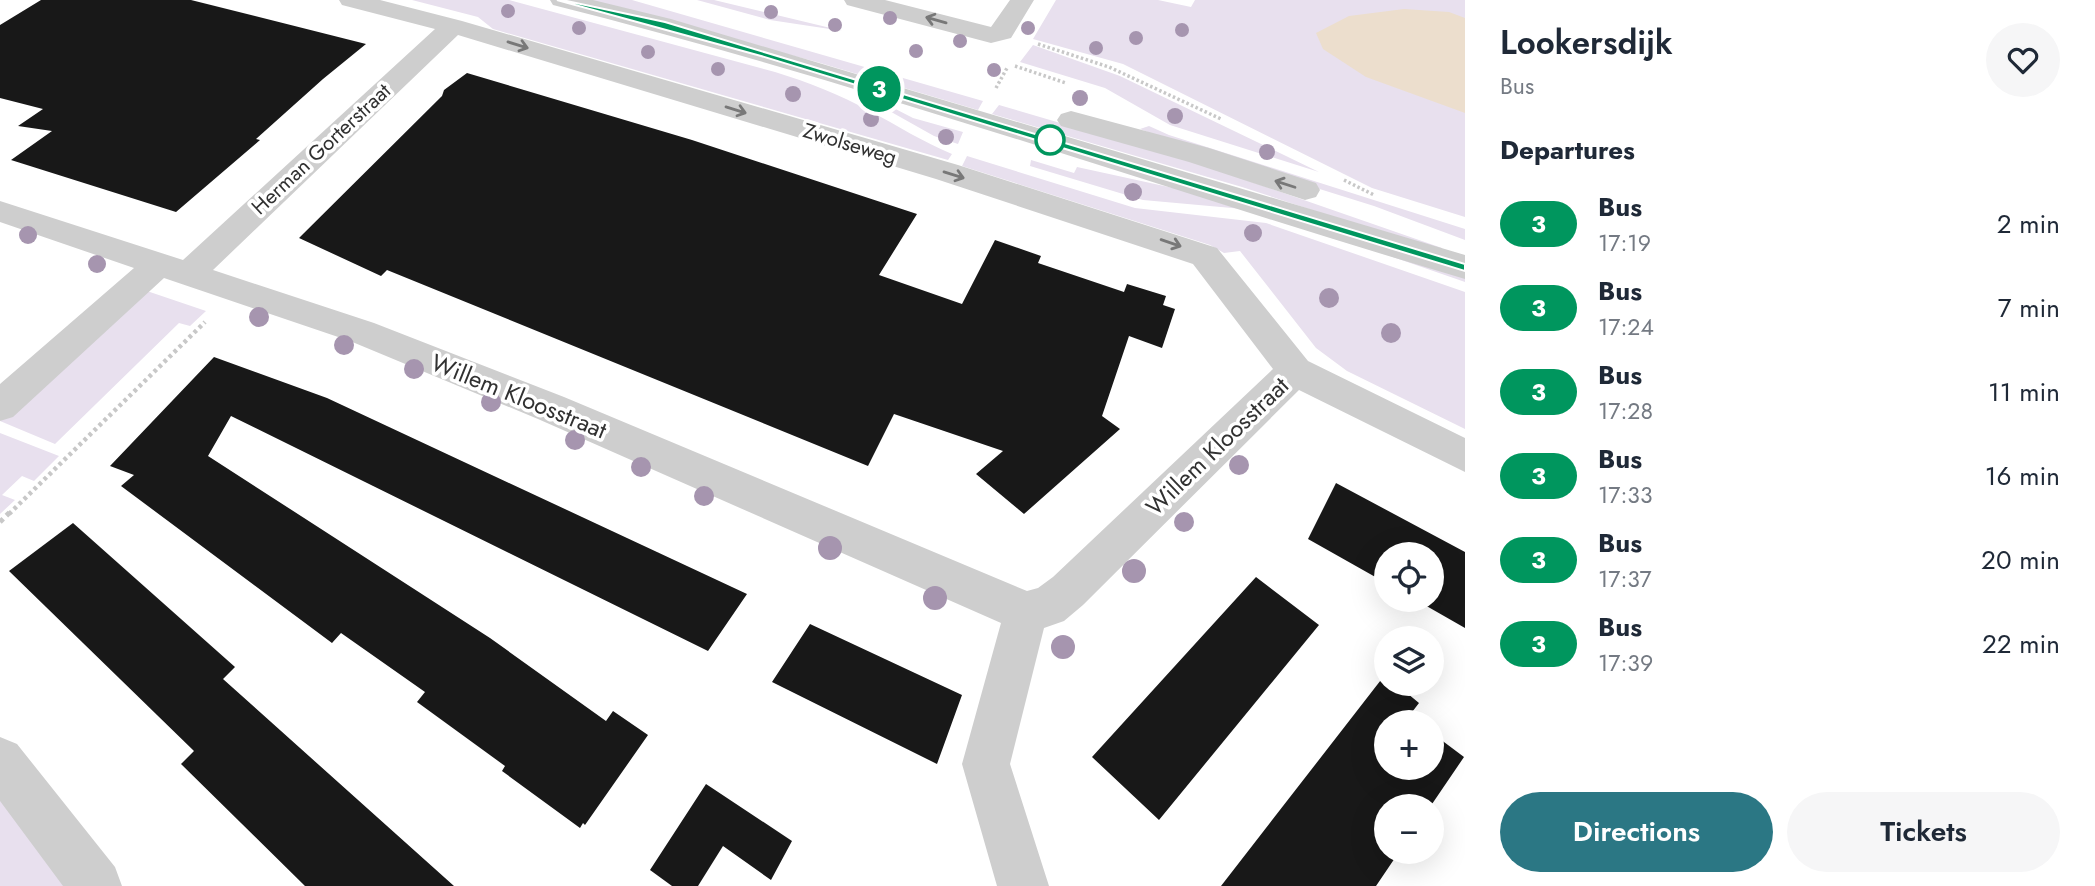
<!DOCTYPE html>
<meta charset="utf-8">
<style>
:root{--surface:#fff;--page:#f6f6f7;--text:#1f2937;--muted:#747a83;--accent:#2b7784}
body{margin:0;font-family:Jost,sans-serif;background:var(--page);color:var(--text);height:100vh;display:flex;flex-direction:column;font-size:26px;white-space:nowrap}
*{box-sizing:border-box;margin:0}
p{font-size:23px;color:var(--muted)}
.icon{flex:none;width:38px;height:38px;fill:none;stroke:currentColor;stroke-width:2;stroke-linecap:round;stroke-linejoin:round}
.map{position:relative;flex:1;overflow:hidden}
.side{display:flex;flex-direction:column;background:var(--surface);width:630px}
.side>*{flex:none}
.badge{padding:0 14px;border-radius:23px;font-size:24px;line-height:46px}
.buttons{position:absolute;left:1374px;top:542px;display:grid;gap:14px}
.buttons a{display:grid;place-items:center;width:70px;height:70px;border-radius:50%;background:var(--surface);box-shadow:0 7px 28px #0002;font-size:35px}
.map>.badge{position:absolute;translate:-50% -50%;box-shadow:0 0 0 4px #fff}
h2{padding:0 35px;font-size:26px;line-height:63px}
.round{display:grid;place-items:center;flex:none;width:74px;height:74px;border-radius:37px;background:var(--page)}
.summary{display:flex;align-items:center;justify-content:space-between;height:119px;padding:0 35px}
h1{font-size:33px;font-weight:600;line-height:52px}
.cta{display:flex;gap:14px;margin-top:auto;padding:14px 35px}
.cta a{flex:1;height:80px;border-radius:42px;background:var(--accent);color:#fff;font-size:28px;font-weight:600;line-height:80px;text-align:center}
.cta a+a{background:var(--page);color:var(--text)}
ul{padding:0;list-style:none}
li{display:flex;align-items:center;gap:21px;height:84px;padding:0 35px}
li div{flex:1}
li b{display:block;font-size:26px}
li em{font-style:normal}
li .badge{min-width:77px;font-weight:700;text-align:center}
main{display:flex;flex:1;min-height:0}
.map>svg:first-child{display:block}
.green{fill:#e8e0ee}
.water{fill:#ecdecd}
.building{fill:#181818}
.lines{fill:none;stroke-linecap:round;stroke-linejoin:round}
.path-far2{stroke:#c8c8c8;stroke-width:3.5;stroke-dasharray:2.5 2.5;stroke-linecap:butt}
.path-far1{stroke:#c8c8c8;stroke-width:4.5;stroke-dasharray:3.5 3.5;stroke-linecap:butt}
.path{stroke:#c8c8c8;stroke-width:5;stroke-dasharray:4.5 4.5;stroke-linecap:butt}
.minor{fill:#cecece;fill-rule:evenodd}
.tree{fill:#a695af}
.oneway{stroke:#787878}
.line{fill:#00965e;stroke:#fff;stroke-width:2}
.stop-dot{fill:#fff;stroke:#00965e;stroke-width:3.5}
.labels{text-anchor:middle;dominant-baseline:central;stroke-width:7;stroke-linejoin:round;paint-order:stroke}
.far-street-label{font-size:21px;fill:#313131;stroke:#fff}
.street-label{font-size:24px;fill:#313131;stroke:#fff}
</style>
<main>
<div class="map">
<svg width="1465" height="886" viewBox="0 0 1465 886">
<rect width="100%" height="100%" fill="#fff"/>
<path class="green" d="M 412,0 L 509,0 L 775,72 C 808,82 840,95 870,111 C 898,126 923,142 952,154 L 948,160 L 493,29 L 478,17 Z
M 581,0 L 632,0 L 983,101 L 978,110 L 817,62 Z
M 697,0 L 714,0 L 843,31 L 770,20 Z
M 1056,0 L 1158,0 L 1191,7 L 1195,0 L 1465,0 L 1465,217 L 1372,188 L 1123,64 L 1033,39 Z
M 1033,45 L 1120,76 L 1319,172 L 1170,125 L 1105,88 L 1020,62 Z
M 876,99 L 913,118 L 963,132 L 958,144 L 934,136 L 877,104 Z
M 999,105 L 1200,164 L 1442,248 L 1441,252 L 1242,187 L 992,114 Z
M 1149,126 L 1169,135 L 1465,229 L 1465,240 L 1374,206 L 1188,148 L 1140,129 Z
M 967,156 L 1135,208 L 1266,223 L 1465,292 L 1465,429 L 1347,371 L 1316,348 L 1240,251 L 1224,253 L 1210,245 L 962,166 Z
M 1031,160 L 1074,173 L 1077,167 L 1242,203 L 1465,276 L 1465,282 L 1289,221 L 1243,209 L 1143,200 L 1030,166 Z
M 144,290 L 206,311 L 190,326 L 179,323 L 55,444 L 0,421 Z
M 0,433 L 59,456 L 34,481 L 22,476 L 2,495 L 15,500 L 0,514 Z
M 0,786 L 73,886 L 0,886 Z"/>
<path class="water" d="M 1404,9 L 1449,12 L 1465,18 L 1465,113 L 1366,77 L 1323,49 L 1316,33 L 1349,16 Z"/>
<path class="building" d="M 41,0 L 191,0 L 366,44 L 323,79 L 256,139 L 260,140 L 176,212 L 11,160 L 52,131 L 18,126 L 43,109 L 0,98 L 0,25 Z
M 467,73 L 692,140 L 917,214 L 879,275 L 962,304 L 995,240 L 1041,256 L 1038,263 L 1124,292 L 1127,284 L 1166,296 L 1163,305 L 1175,309 L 1162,348 L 1129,336 L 1102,416 L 1120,429 L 1024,514 L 976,474 L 1003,451 L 894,414 L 868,466 L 387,270 L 381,276 L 299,238 L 442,96 L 444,90 Z
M 214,357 L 327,398 L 747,594 L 708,651 L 231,416 L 208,456 L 490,638 L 606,721 L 613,711 L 648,735 L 585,825 L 583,823 L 580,828 L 502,771 L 505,766 L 417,702 L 425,692 L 341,633 L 332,643 L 121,486 L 134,475 L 110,466 Z
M 1336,483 L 1465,552 L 1465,628 L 1416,600 L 1432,600 L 1432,555 L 1386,555 L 1386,583 L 1308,539 Z
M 73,523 L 235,667 L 223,679 L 454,886 L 305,886 L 181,764 L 194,751 L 9,571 Z
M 1256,577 L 1319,625 L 1159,820 L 1092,757 Z
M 810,624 L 962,695 L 937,764 L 772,682 Z
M 1384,676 L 1386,684 L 1396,684 L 1419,703 L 1409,716 L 1418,723 L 1386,723 L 1386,768 L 1432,768 L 1432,733 L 1464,757 L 1430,807 L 1386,807 L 1386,852 L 1399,852 L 1376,886 L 1221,886 Z
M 706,784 L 792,841 L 771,880 L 723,846 L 698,886 L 672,886 L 650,870 Z"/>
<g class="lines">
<path class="path-far2" d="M 1038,44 L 1109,67 L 1221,119
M 1015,66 L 1066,83
M 996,88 L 1007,68
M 1344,180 L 1374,195"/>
<path class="path-far1" d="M 9,514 L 205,322"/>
<path class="path" d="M 0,522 L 10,512"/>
<path class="minor" d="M 339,0 L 380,0 L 462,21 L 958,165 L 1217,248 L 1308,361 L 1465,438 L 1465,472 L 1299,390 L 1083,605 L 1064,621 L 1044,628 L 1010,764 L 1049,886 L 997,886 L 962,764 L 1001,623 L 538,419 L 350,341 L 164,278 L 13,417 L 0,421 L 0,384 L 134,268 L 0,222 L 0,201 L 183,260 L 435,29 L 342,5 ZM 458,35 L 936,179 L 1193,264 L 1273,369 L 1053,577 L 1038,588 L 1027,591 L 564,397 L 374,323 L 213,270 Z
M 550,0 L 593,0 L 671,19 L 1465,255 L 1465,279 C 1161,189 861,82 553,5 Z
M 844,0 L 885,0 L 991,27 L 1010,0 L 1034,0 L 1011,38 L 991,43 L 847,5 Z
M 1071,111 L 1209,148 L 1316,183 L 1320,190 L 1316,197 L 1305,200 L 1189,162 L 1061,126 L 1057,120 L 1061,114 Z
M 0,737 L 17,744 L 115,867 L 122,886 L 63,886 L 0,801 Z"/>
</g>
<g class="tree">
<circle cx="508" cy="11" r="7"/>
<circle cx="771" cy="12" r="7"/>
<circle cx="890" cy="18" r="7"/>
<circle cx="835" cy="25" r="7"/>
<circle cx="579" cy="28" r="7"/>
<circle cx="1028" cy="28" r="7"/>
<circle cx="1182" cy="30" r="7"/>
<circle cx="1136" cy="38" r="7"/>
<circle cx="960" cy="41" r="7"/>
<circle cx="1096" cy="48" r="7"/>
<circle cx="916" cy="51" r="7"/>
<circle cx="648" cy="52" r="7"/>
<circle cx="718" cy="69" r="7"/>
<circle cx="994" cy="70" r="7"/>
<circle cx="793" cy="94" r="8"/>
<circle cx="1080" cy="98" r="8"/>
<circle cx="1175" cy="116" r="8"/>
<circle cx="871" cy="119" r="8"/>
<circle cx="946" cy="137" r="8"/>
<circle cx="1267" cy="152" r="8"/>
<circle cx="1133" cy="192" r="9"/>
<circle cx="1253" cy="233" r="9"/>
<circle cx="28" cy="235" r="9"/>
<circle cx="97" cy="264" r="9"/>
<circle cx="1329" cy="298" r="10"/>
<circle cx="259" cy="317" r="10"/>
<circle cx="1391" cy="333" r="10"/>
<circle cx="344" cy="345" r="10"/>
<circle cx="414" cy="369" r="10"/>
<circle cx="491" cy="402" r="10"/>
<circle cx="575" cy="440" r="10"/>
<circle cx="1239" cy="465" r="10"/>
<circle cx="641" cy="467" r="10"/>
<circle cx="704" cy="496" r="10"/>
<circle cx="1184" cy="522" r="10"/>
<circle cx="830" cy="548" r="12"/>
<circle cx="1134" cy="571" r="12"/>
<circle cx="935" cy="598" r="12"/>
<circle cx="1063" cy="647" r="12"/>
</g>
<defs><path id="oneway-shaft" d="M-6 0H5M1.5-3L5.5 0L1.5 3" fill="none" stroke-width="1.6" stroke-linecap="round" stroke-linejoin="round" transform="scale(1.75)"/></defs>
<g class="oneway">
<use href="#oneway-shaft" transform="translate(936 20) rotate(-164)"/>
<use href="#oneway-shaft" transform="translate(518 45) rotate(17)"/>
<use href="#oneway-shaft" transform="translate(736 110) rotate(17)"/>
<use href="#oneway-shaft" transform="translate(954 175) rotate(17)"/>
<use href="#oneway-shaft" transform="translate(1285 184) rotate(-162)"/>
<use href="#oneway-shaft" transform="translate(1171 243) rotate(19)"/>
</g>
<path class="line" d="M 557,0 L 562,0 L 665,22 L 1465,264 L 1465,271 L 761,56 Z"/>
<circle class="stop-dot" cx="1050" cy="140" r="14"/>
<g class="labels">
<g class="far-street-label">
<text transform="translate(850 144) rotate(17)">Zwolseweg</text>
<text transform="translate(321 149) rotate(-43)">Herman Gorterstraat</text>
</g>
<g class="street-label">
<text transform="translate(519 396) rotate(22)">Willem Kloosstraat</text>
<text transform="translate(1217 446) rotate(-44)">Willem Kloosstraat</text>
</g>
</g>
</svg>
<div class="buttons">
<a><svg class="icon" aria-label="locate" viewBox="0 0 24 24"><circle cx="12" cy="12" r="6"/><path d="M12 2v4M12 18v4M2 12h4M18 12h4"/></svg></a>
<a><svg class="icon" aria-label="layers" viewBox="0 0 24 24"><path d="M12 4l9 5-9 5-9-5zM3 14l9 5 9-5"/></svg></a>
<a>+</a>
<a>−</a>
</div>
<b class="badge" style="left:879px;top:89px;background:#00965e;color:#fff">3</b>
</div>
<section class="side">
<div class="summary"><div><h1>Lookersdijk</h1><p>Bus</p></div><a class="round"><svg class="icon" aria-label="heart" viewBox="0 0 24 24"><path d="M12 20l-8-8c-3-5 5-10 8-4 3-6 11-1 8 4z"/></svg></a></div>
<h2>Departures</h2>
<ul>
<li><span class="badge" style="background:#00965e;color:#fff">3</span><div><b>Bus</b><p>17:19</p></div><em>2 min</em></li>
<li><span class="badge" style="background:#00965e;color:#fff">3</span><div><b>Bus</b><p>17:24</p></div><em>7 min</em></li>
<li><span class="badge" style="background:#00965e;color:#fff">3</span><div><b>Bus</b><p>17:28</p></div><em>11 min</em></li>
<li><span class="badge" style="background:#00965e;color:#fff">3</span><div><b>Bus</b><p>17:33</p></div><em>16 min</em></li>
<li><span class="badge" style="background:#00965e;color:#fff">3</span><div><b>Bus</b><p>17:37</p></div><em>20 min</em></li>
<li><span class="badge" style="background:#00965e;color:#fff">3</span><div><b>Bus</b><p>17:39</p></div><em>22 min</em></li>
</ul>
<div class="cta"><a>Directions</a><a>Tickets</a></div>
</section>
</main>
